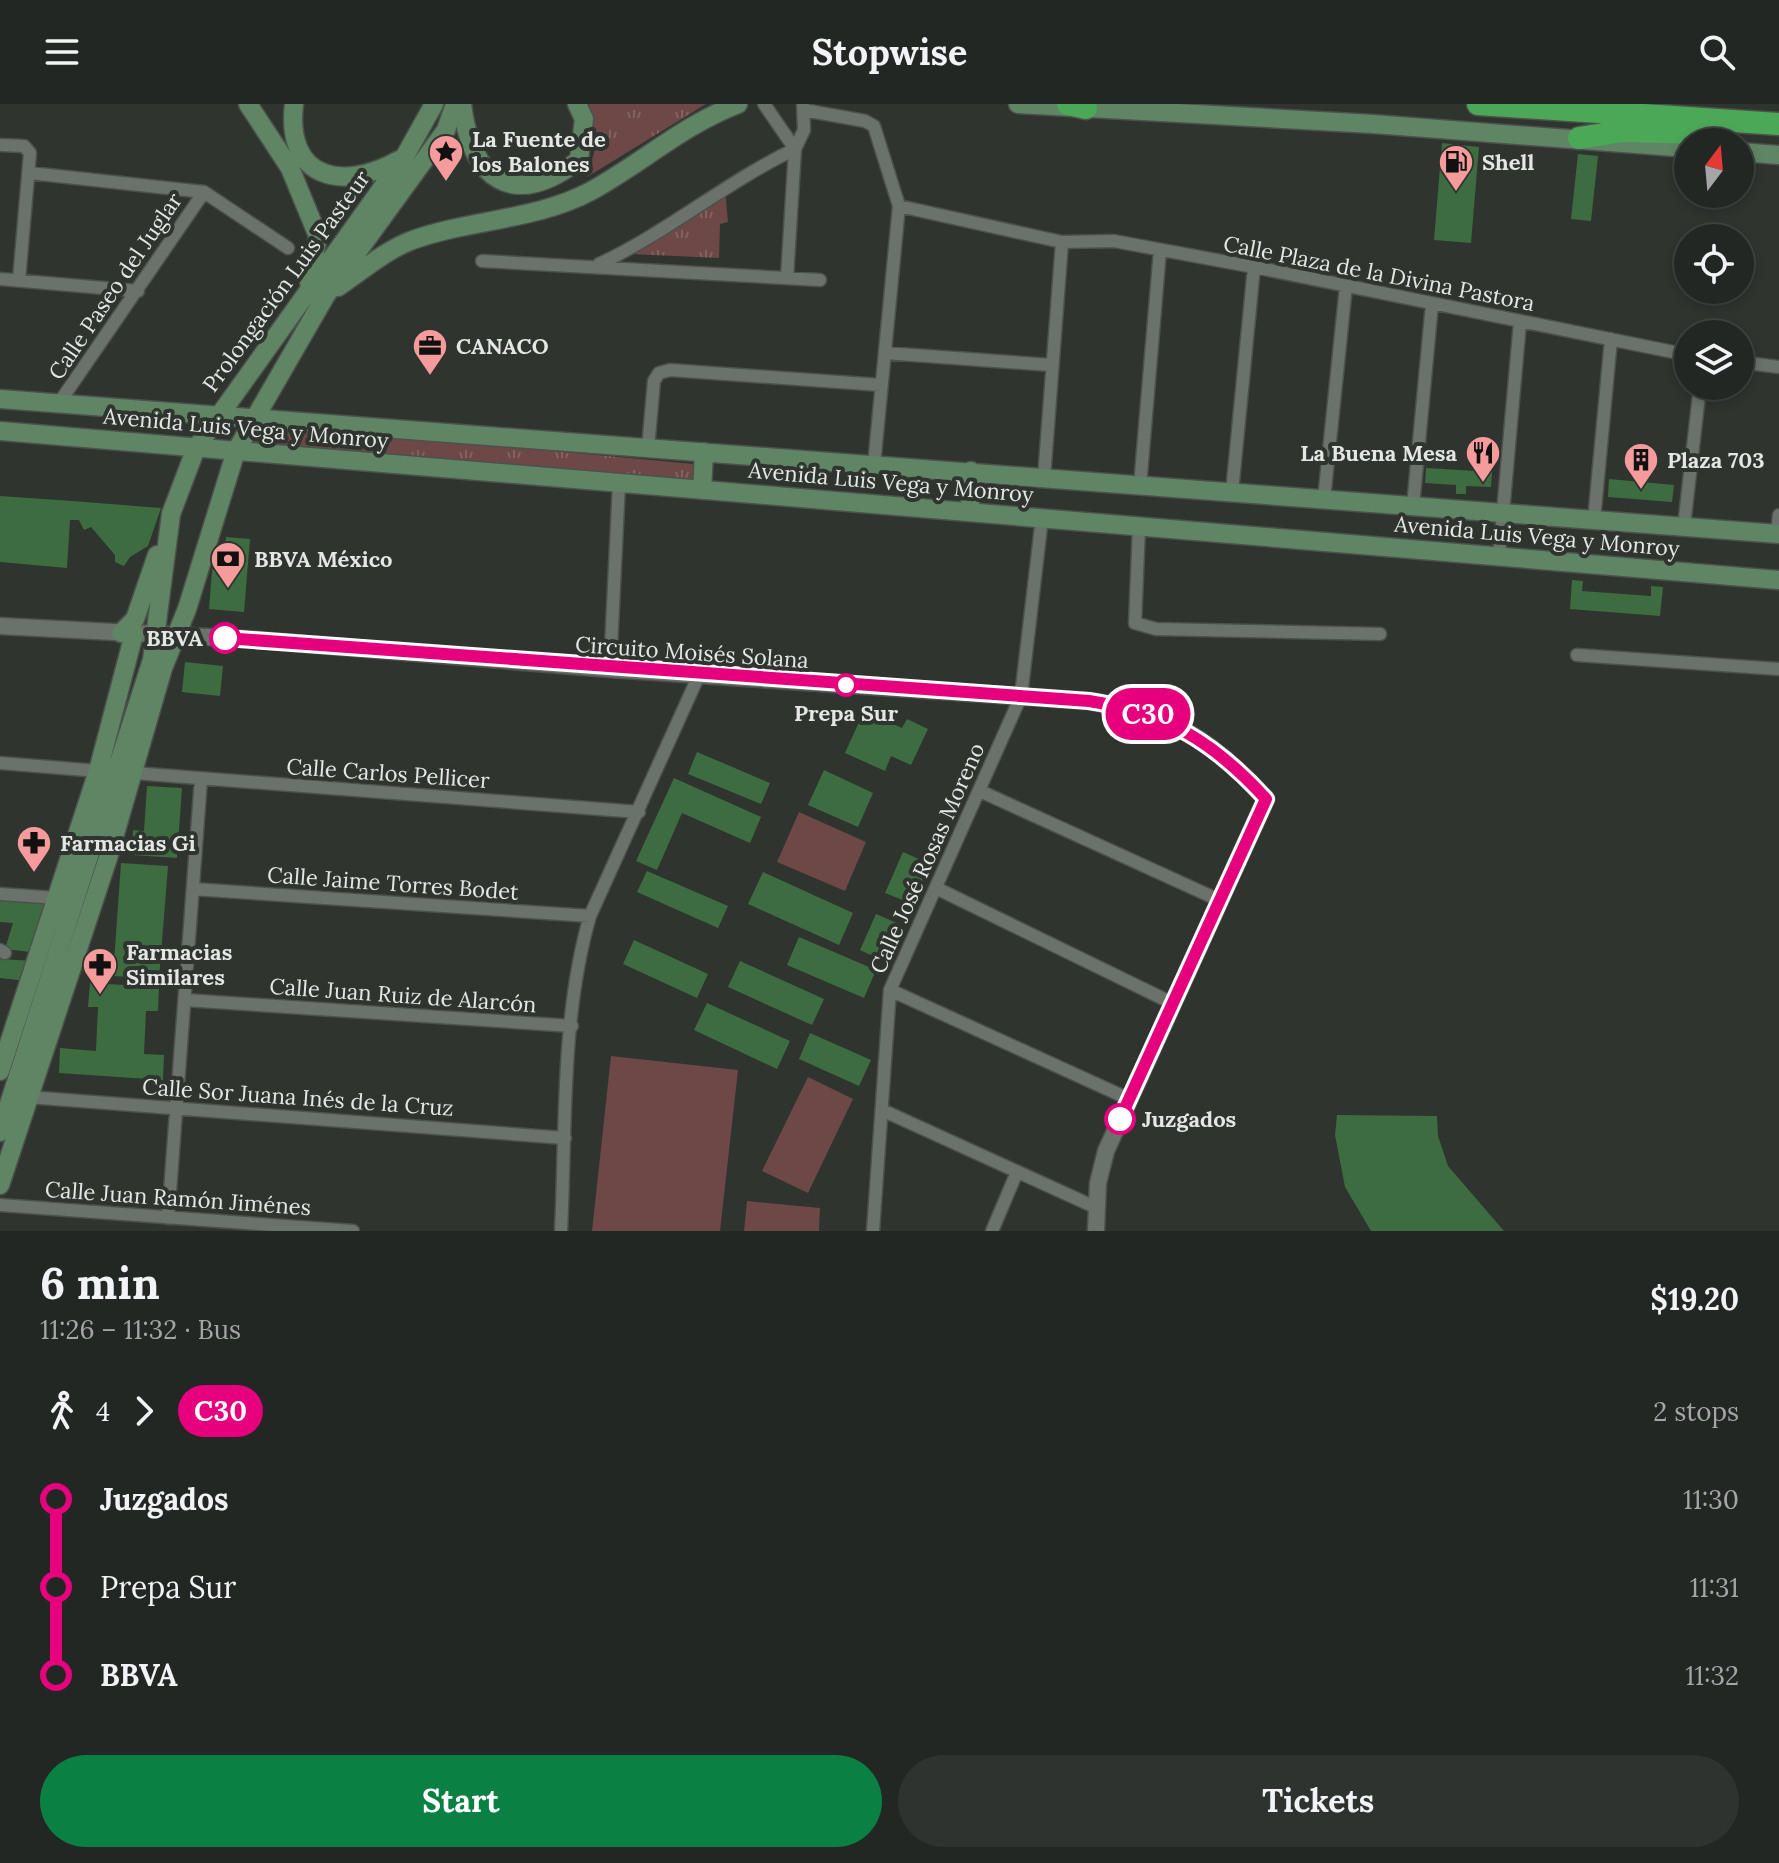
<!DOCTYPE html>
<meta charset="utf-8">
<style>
:root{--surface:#232723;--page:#2f3330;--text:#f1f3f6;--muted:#a3a5a6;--line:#404441;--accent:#0b8043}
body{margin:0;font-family:Lora,serif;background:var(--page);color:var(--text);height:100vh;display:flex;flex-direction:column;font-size:30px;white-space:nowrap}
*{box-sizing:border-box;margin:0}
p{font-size:26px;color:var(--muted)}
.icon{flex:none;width:44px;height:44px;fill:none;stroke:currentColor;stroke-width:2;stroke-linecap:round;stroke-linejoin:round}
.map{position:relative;height:1127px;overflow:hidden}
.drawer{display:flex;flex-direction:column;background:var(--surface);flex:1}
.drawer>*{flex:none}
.badge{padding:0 16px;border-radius:26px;font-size:28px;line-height:52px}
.needle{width:52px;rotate:16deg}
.controls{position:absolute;left:1674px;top:24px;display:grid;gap:16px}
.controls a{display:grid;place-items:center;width:80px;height:80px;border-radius:50%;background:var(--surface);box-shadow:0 4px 12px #0003,0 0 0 2px var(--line);font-size:40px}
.map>.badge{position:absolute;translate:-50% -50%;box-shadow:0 0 0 4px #fff}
.legs{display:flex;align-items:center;gap:12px;height:88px;padding:0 40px;font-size:26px}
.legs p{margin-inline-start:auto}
.headline{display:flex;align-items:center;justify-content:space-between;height:136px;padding:0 40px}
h1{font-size:44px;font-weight:700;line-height:60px}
.action{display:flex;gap:16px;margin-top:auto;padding:16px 40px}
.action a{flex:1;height:92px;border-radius:48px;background:var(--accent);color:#fff;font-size:32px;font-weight:700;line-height:92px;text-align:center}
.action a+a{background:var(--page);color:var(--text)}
ul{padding:0 40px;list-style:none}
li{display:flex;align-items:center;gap:28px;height:88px;font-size:30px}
li i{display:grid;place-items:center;width:12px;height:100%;margin:0 10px;background:currentColor}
li i::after{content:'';width:20px;height:20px;margin:-10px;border:6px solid;border-radius:50%;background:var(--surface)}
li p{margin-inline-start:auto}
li:first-child i{background:linear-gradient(#0000 50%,currentColor 0)}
li:last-child i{background:linear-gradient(currentColor 50%,#0000 0)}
header{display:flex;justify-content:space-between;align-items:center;height:104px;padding:0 40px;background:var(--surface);font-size:36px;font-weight:700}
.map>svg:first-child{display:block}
.green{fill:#6d4847}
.park{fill:url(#park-tufts)}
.building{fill:#3e6c41}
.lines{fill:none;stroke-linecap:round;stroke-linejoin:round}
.minor-casing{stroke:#4c514c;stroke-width:15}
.tertiary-casing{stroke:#4c514c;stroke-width:19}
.secondary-casing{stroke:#4c514c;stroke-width:21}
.trunk-casing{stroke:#4c514c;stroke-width:25}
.minor{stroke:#6b716b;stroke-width:12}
.tertiary{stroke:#6b716b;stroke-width:16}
.secondary{stroke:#5f8564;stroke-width:18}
.trunk{stroke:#4ba857;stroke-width:22}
.line-1-casing{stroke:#fff;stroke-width:18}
.line-1{stroke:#e6007e;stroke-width:12}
.stop-1-dot{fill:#fff;stroke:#e6007e;stroke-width:4}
.labels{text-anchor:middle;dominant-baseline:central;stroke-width:8;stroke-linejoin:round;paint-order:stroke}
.poi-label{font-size:22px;font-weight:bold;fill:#e4e7e4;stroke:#2f342f;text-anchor:start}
.street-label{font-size:22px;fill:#e4e7e4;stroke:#2f342f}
.stop-label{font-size:22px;font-weight:bold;fill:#e4e7e4;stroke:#2f342f;text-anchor:end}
</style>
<header><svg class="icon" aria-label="menu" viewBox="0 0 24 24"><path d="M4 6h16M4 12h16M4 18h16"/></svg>Stopwise<svg class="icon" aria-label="search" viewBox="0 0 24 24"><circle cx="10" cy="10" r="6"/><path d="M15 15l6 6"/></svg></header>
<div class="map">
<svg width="1779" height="1127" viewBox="0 0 1779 1127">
<defs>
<pattern id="park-tufts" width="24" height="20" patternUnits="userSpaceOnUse" patternTransform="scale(2)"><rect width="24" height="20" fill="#6d4847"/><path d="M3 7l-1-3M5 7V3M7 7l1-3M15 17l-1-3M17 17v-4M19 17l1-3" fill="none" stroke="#826261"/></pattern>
</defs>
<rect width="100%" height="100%" fill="#2f342f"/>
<path class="green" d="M 799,708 L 866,738 L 845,787 L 777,758 Z
M 611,952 L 738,966 L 720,1127 L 592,1127 Z
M 808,973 L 853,995 L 808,1089 L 762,1067 Z
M 747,1097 L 820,1104 L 819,1127 L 744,1127 Z"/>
<path class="park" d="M 587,0 L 706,0 L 587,73 L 594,49 Z
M 725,86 L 728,118 L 720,120 L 719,154 L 631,150 Z
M 260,320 L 694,360 L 696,367 L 692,375 L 255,342 L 252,337 Z"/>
<path class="building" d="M 1442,39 L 1479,43 L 1471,139 L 1434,136 Z
M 1578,50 L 1598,52 L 1591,117 L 1571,115 Z
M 1426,364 L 1492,368 L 1491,383 L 1466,382 L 1466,390 L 1456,390 L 1456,381 L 1425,379 Z
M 1609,375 L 1674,381 L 1672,398 L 1608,393 Z
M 0,392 L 72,397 L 161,404 L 148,442 L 130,453 L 124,462 L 115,458 L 115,451 L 91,423 L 84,426 L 79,416 L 70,416 L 67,464 L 0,458 Z
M 226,433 L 250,435 L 244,508 L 209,505 L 212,467 L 221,444 L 225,445 Z
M 1572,476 L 1583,477 L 1582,487 L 1651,492 L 1651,482 L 1663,483 L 1660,512 L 1570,505 Z
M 185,558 L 223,562 L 220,592 L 182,588 Z
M 864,607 L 902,624 L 907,615 L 928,625 L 911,661 L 891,652 L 885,667 L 845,649 Z
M 697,648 L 770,679 L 761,700 L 688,670 Z
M 824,666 L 873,689 L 858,723 L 808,701 Z
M 674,674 L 761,713 L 750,739 L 682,709 L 657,766 L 636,757 Z
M 147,682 L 182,684 L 177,754 L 132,751 L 133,726 L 144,727 Z
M 903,748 L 932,761 L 915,801 L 885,789 Z
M 121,759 L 168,762 L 159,875 L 113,872 Z
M 647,767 L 728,802 L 718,824 L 637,788 Z
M 763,768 L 853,809 L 839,841 L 748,800 Z
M 0,791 L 55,797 L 38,849 L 5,845 L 13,819 L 0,818 Z
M 876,810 L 906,823 L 890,860 L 860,846 Z
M 799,833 L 876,866 L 864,894 L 787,861 Z
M 634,836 L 708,870 L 697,894 L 623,860 Z
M 0,855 L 34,857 L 28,877 L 0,874 Z
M 740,857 L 824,895 L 812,921 L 728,883 Z
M 90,879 L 159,883 L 158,907 L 146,907 L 144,950 L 164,951 L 163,976 L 59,969 L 60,944 L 96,947 L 98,903 L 88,903 Z
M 707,899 L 790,937 L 777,965 L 694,926 Z
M 810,929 L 871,956 L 859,982 L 799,955 Z
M 1337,1011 L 1437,1012 L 1438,1032 L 1448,1062 L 1504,1127 L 1371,1127 L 1345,1083 L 1335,1031 Z"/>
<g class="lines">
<defs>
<path id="minor" d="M 764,0 L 795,45
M 804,6 L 865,17 L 874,22 L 899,102 L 874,361
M 0,41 L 24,42 L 30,49 L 19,176
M 30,69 L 204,88 L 288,144
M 899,102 L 1062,138 L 1114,137 L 1254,163 L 1688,251
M 482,157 L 820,176
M 599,160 C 668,128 726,78 795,45
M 787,174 L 795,45 L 804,26 L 803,0
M 0,175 L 138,187
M 885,249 L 1051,261
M 1740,258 L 1779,263
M 59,299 L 204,88
M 648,344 L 654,277 L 659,269 L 670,266 L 881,281
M 1044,374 L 1062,138
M 1140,382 L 1160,146
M 1232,388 L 1254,163
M 1324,395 L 1346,182
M 1413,402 L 1432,200
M 1594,416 L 1611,235
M 1684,422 L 1700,282
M 1139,423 L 1135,519 L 1156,525 L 1380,530
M 1777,430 L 1779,411
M 1499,453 L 1520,218
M 1577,551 L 1779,565
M 610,565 L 619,379
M 0,659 L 98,667
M 134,669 L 639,708
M 980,687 L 1219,796
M 936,784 L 1172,899
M 193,785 L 590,812
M 0,790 L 57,794
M 0,846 L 5,849
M 890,886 L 1129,995
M 185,896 L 572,922
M 28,993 L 565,1034
M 882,1006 L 1097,1104
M 0,1101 L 353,1127
M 168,1114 L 201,675
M 561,1127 C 566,1024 561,912 590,812 L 699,571
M 873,1127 L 890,886 L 1021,592 L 1042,414
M 992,1127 L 1017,1068"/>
<path id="tertiary" d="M 0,522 L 246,535 L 610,565 L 1089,597 C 1169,609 1212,636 1266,695 L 1106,1047 L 1098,1079 L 1096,1127"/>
<path id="secondary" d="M 248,0 L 290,64 L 318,132 L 309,178
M 294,0 C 285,75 342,88 399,56
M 462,0 C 471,77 514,106 579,56 L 584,15 L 577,0
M 1018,0 L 1373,20 L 1688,44
M 1740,48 L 1779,51
M 338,183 C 362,167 383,148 410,137 C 469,115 535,117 591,87 C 642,59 683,21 738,0
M 0,295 L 1779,430
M 0,327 L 1779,476
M 702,386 L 704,348
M 970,408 L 971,367
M 121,529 L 135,515 L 157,451
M 0,967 L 98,667 L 134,530
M 0,1028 L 152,556 L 171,410 L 196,344 L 405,52 L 434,0
M 0,1081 L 108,754 L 163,564 L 187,505 L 236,347 L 326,191 L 446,26 L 455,0"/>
<path id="trunk" d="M 1068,0 L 1086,4
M 1478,0 L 1779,20
M 1579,34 L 1622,27 L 1705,29"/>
</defs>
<use href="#minor" class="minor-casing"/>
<use href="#tertiary" class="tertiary-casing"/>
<use href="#secondary" class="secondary-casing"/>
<use href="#trunk" class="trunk-casing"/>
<use href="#minor" class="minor"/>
<use href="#tertiary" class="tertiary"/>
<use href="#secondary" class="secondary"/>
<use href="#trunk" class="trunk"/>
</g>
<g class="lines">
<defs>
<path id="line-1" d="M 225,534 L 1089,597 C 1167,609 1214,638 1266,695 L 1120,1015"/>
</defs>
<use href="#line-1" class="line-1-casing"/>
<use href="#line-1" class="line-1"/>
</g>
<defs>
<symbol id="sight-pin" viewBox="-11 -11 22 30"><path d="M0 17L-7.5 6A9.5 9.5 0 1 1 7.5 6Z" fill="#f59b9b" stroke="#2f342f"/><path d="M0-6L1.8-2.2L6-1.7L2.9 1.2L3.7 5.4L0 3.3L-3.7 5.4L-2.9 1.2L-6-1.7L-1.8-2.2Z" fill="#111"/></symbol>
<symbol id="fuel-pin" viewBox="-11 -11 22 30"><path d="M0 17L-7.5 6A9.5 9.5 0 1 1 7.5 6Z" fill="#f59b9b" stroke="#2f342f"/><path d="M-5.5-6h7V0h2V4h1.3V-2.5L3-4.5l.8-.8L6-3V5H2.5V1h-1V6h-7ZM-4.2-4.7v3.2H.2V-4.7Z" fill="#111"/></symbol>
<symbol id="office-pin" viewBox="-11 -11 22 30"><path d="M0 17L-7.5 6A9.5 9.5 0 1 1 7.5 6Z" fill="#f59b9b" stroke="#2f342f"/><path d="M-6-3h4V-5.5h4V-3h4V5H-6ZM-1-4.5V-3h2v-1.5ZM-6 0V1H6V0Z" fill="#111"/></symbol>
<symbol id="restaurant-pin" viewBox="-11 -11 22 30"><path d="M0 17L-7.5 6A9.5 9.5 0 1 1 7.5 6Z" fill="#f59b9b" stroke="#2f342f"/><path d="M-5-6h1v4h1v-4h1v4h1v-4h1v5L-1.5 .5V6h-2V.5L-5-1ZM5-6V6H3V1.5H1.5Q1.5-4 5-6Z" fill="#111"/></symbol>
<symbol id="building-pin" viewBox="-11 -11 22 30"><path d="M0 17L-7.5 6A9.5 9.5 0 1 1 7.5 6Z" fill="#f59b9b" stroke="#2f342f"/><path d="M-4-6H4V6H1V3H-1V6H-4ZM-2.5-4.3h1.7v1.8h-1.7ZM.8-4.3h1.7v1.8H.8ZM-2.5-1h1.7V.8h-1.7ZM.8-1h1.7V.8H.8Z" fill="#111"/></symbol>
<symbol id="bank-pin" viewBox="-11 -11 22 30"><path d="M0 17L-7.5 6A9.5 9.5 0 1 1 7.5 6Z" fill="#f59b9b" stroke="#2f342f"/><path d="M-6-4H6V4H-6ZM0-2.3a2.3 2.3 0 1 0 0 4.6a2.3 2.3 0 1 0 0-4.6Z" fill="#111"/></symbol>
<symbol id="pharmacy-pin" viewBox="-11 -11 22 30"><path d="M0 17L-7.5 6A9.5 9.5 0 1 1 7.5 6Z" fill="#f59b9b" stroke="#2f342f"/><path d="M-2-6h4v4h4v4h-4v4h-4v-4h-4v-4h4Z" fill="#111"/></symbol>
</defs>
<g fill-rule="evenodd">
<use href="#sight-pin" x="426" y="28" width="40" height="54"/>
<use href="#fuel-pin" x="1436" y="38" width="40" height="54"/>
<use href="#office-pin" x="410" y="222" width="40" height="54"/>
<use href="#restaurant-pin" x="1463" y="329" width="40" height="54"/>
<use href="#building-pin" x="1621" y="336" width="40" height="54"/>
<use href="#bank-pin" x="208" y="435" width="40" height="54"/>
<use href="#pharmacy-pin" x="14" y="719" width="40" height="54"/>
<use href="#pharmacy-pin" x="80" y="841" width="40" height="54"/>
</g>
<g class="stop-1-dot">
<circle cx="225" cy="534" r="14"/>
<circle cx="846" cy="581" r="10"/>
<circle cx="1120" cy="1015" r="14"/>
</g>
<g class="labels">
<g class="poi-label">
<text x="472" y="35">La Fuente de<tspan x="472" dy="25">los Balones</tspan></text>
<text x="1482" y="58">Shell</text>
<text x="456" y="242">CANACO</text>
<text x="1457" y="349" text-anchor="end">La Buena Mesa</text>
<text x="1667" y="356">Plaza 703</text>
<text x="254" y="455">BBVA México</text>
<text x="60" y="739">Farmacias Gi</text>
<text x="126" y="848">Farmacias<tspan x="126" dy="25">Similares</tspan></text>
</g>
<g class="street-label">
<text transform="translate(1379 169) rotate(11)">Calle Plaza de la Divina Pastora</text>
<text transform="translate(286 177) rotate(-54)">Prolongación Luis Pasteur</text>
<text transform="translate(115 182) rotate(-56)">Calle Paseo del Juglar</text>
<text transform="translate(246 324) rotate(5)">Avenida Luis Vega y Monroy</text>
<text transform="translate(891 378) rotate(5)">Avenida Luis Vega y Monroy</text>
<text transform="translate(1537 432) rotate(5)">Avenida Luis Vega y Monroy</text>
<text transform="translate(692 548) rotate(4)">Circuito Moisés Solana</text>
<text transform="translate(388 669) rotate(4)">Calle Carlos Pellicer</text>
<text transform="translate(927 754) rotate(-66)">Calle José Rosas Moreno</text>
<text transform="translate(393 779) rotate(4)">Calle Jaime Torres Bodet</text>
<text transform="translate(403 891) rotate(4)">Calle Juan Ruiz de Alarcón</text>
<text transform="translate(298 993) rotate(4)">Calle Sor Juana Inés de la Cruz</text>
<text transform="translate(178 1094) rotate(4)">Calle Juan Ramón Jiménes</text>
</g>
<g class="stop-label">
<text x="203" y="534">BBVA</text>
<text x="846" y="609" text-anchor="middle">Prepa Sur</text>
<text x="1142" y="1015" text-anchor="start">Juzgados</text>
</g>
</g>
</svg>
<div class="controls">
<a><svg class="needle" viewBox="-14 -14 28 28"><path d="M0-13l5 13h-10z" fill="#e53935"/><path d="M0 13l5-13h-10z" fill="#a3a5a6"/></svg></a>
<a><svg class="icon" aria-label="locate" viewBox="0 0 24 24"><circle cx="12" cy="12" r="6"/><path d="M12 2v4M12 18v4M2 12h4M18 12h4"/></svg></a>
<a><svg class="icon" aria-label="layers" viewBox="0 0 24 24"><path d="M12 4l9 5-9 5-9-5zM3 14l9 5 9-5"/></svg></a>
</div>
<b class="badge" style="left:1148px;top:610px;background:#e6007e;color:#fff">C30</b>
</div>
<section class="drawer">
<div class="headline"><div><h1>6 min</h1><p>11:26 – 11:32 · Bus</p></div><b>$19.20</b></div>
<div class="legs"><svg class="icon" aria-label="walk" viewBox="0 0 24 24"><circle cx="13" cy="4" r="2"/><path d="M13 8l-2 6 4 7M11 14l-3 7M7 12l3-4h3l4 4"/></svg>4<svg class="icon" aria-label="forward" viewBox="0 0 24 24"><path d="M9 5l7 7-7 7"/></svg><b class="badge" style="background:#e6007e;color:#fff">C30</b><p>2 stops</p></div>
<ul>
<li><i style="color:#e6007e"></i><b>Juzgados</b><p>11:30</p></li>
<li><i style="color:#e6007e"></i><span>Prepa Sur</span><p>11:31</p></li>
<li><i style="color:#e6007e"></i><b>BBVA</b><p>11:32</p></li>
</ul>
<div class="action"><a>Start</a><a>Tickets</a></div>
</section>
